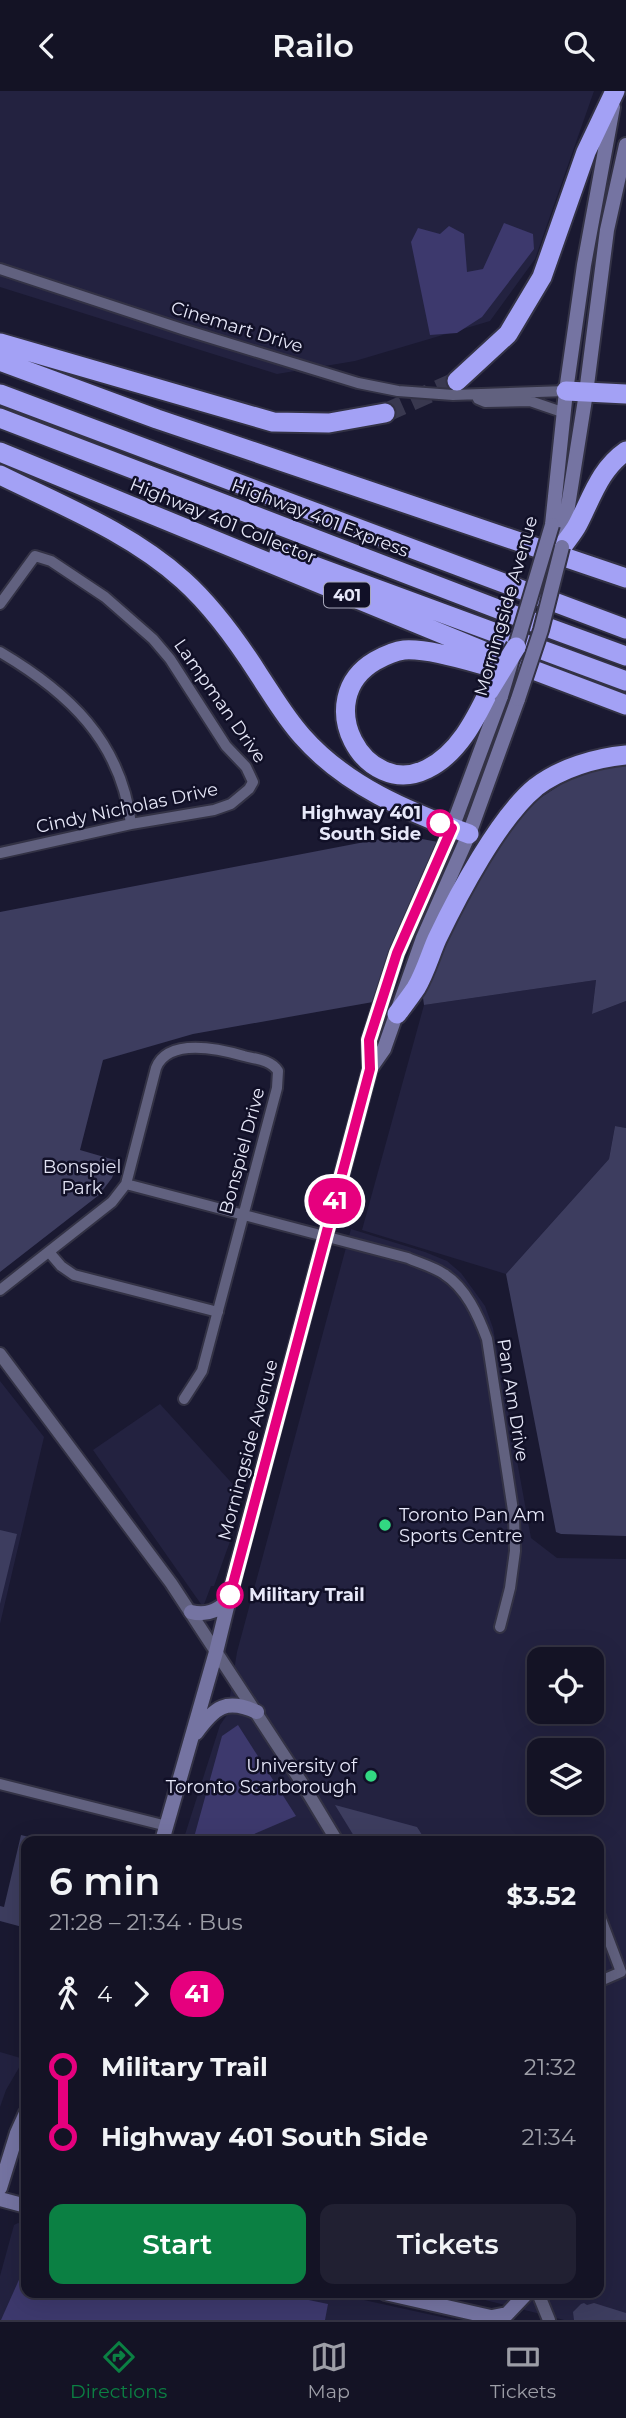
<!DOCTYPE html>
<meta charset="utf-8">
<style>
:root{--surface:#141325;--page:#212032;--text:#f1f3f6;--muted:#9d9ea7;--line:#333242;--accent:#0b8043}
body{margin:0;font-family:Montserrat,sans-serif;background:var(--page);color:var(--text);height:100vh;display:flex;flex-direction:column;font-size:26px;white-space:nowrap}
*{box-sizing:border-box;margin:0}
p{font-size:23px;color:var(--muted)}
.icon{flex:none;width:38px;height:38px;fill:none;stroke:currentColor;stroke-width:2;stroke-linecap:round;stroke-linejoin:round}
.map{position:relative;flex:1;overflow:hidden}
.details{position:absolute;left:21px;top:1745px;width:583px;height:462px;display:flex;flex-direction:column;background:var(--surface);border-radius:14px;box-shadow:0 7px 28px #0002,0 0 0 2px var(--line)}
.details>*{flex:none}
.badge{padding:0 14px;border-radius:23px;font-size:24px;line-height:46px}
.controls{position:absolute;left:527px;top:1556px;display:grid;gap:14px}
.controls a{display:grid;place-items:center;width:77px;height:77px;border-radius:14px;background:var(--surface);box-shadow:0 7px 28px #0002,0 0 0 2px var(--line);font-size:35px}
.map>.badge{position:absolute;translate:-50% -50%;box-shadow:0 0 0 4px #fff}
.legs{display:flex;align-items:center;gap:10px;height:77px;padding:0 28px;font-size:23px}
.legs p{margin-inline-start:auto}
.head{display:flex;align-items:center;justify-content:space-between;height:119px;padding:0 28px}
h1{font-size:38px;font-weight:600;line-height:52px}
.primary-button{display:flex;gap:14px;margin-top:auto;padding:14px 28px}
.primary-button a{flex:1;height:80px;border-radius:14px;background:var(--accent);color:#fff;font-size:28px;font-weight:600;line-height:80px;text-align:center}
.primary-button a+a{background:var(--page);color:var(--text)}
ul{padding:0 28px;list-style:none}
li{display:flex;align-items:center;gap:24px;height:70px;font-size:26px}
li i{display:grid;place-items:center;width:10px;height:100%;margin:0 9px;background:currentColor}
li i::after{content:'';width:18px;height:18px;margin:-9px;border:5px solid;border-radius:50%;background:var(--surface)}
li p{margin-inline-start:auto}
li:first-child i{background:linear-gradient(#0000 50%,currentColor 0)}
li:last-child i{background:linear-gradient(currentColor 50%,#0000 0)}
header{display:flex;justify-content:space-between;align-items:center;height:91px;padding:0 28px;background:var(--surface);font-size:32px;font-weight:600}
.tab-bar{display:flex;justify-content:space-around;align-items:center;height:98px;border-top:2px solid var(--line);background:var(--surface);font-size:19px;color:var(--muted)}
.tab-bar a{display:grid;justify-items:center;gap:4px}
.tab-bar .selected{color:var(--accent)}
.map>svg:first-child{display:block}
.built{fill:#232240;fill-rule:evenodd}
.green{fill:#3d3d5f}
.forest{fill:#3d396d}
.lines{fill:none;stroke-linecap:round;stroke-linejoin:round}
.motorway-tunnel{stroke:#39384f;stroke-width:19;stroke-dasharray:19 10;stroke-linecap:butt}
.minor-casing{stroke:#333245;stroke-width:14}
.tertiary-casing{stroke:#333245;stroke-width:16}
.secondary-casing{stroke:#333245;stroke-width:18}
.motorway-casing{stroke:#333245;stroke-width:23}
.minor{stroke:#61617f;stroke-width:10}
.tertiary{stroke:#61617f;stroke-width:12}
.secondary{stroke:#7574a2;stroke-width:14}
.motorway{stroke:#a3a1f5;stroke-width:19}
.secondary-bridge-casing{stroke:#333245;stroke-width:18;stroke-linecap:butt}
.motorway-bridge-casing{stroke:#333245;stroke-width:23;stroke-linecap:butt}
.secondary-bridge{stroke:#7574a2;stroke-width:14}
.motorway-bridge{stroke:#a3a1f5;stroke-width:19}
.line-1-casing{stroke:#fff;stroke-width:16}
.line-1{stroke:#e6007e;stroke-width:10}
.stop-1-dot{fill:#fff;stroke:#e6007e;stroke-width:3.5}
.poi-dot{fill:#32d882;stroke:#111027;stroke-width:2.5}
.labels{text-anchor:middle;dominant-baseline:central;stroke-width:5;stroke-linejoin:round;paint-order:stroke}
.shield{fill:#111027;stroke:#a7a7ba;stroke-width:2}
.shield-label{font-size:16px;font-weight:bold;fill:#e7e8f9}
.street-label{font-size:18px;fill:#e7e8f9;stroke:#111027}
.stop-label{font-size:18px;font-weight:bold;fill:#e7e8f9;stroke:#111027;text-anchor:end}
.park-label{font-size:18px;fill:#e1e2f3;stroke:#111027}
.poi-label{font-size:18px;fill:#e7e8f9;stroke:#111027;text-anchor:start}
</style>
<header><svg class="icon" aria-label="back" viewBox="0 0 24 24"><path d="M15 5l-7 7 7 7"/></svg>Railo<svg class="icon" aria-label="search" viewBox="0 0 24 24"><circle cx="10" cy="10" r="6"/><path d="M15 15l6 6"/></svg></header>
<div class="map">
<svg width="626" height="2229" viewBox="0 0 626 2229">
<rect width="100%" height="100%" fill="#1a1931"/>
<path class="built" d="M 0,0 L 594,0 L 535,168 L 490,230 L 355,270 L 277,283 L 0,196 Z
M 596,889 L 592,923 L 626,910 L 626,1037 L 615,1035 L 609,1068 L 506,1183 L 362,1139 L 424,914 Z
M 351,1138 L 425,1161 L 447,1170 L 461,1182 L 485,1215 L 493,1237 L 531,1447 L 557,1467 L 626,1468 L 626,2229 L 564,2229 L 457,2202 L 598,2202 L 598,1750 L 183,1750 L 220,1634 L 227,1624 L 237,1561 ZM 539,1568 L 592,1568 L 592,1620 L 539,1620 ZM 539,1659 L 592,1659 L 592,1712 L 539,1712 Z
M 0,1290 L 44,1346 L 0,1533 Z
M 160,1313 L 239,1400 L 222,1435 L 233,1442 L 214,1495 L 211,1495 L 203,1516 L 93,1359 Z
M 0,1961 L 24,1968 L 6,1999 L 0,2016 Z
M 18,2132 L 26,2134 L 26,2202 L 332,2202 L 455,2229 L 0,2229 L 0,2185 L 14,2134 Z"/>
<path class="green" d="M 626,674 L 626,910 L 592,923 L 596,889 L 424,914 L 421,892 L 443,849 L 493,762 L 529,714 L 582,680 Z
M 401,744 L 438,751 L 373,911 L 193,943 L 103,969 L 80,1059 L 118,1070 L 112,1087 L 99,1104 L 0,1181 L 0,821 Z
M 615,1035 L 626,1037 L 626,1445 L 561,1443 L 556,1441 L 506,1183 L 609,1068 Z
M 0,1439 L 17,1443 L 0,1513 Z
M 335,1714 L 417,1736 L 426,1750 L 357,1750 Z
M 21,1744 L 45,1750 L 26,1750 L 26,1837 L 0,1830 L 0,1815 L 4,1816 Z
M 584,2212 L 587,2214 L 594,2212 L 626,2222 L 626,2229 L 574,2229 L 573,2221 L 581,2213 Z"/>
<path class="forest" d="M 504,132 L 533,143 L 534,158 L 482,226 L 457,242 L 430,244 L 411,151 L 418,137 L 440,143 L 449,135 L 464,143 L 467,181 L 483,178 Z
M 238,1634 L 296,1725 L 245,1747 L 246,1750 L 193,1750 L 222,1645 Z
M 26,2173 L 26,2202 L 275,2202 L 328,2213 L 325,2229 L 1,2229 Z"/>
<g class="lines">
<path class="motorway-tunnel" d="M 385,322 L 457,290"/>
<defs>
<path id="minor" d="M 0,178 L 185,239 L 358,292 L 398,300 L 453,304 L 566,300
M 478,308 L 485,311 L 530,310 L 565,322
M 0,513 L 35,465 L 51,470 L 105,506 L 153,548 L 170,568 L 226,655 L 246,676 L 253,691 L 249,698 L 231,713 L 214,719 L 131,733 L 0,762
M 0,561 C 68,601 121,650 131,733
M 126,1093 L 408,1167 C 419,1172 434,1176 444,1183 C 466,1197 478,1224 487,1248 L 514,1426 L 515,1460 L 510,1497 L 500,1536
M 49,1161 L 61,1175 L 74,1184 L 218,1221
M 0,1199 L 112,1111 L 126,1093 L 156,977 C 168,946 220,958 244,965 C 256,968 271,969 278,980 L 277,997 L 202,1280 L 184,1308
M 0,1693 L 167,1735
M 598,1820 L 621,1881 L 598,1891"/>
<path id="tertiary" d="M 0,1263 L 171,1492 L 302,1692 L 337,1750
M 538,2202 L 549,2229"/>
<path id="secondary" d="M 552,434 L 566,300 L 584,174 L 613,16
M 562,453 L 586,302 L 607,139 L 626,54
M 370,978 L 384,958 L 423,847 L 469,743 L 518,608
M 191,1521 C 206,1525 217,1520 228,1510
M 196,1642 C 215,1616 226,1607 257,1621
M 162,1750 L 216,1561 L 235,1483 L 370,978 L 369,949 L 397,862 L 452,737 L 501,605
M 0,2097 L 17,2042 L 26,2022
M 0,2108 L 26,2115
M 385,2202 L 504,2229
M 492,2226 L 507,2223 L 527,2202"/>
<path id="motorway" d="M 0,252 L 273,331 L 329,332 L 385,322
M 0,270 L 157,328 L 626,487
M 457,290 L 508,243 L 542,186 L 586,61 L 615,0
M 566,300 L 626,303
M 0,303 L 626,538
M 0,327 L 503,520 L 626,565
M 0,361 L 491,563 L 626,614
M 0,384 C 63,415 131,442 183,489 C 212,515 238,551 259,584 C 273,605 285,626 302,645 C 346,695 407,720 469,743
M 562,456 C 567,449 574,441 578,433 C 592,406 600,378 626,360
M 279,462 L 626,590
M 489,600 C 475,629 458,663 427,678 C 364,709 310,608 375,570 C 384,565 394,560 404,559 C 431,557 477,573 503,579
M 397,923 C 403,915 410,906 416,897 C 425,882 430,864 437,848 C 458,804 499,726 536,696 C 561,677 595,667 626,664"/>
</defs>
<use href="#minor" class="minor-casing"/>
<use href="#tertiary" class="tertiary-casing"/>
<use href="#secondary" class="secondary-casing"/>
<use href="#motorway" class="motorway-casing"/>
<use href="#minor" class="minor"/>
<use href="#tertiary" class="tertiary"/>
<use href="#secondary" class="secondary"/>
<use href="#motorway" class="motorway"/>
<defs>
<path id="secondary-bridge" d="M 501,605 L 552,434
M 518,608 L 541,539 L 562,456"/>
<path id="motorway-bridge" d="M 489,600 L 516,556"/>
</defs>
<use href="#secondary-bridge" class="secondary-bridge-casing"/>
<use href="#motorway-bridge" class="motorway-bridge-casing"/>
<use href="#secondary-bridge" class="secondary-bridge"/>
<use href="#motorway-bridge" class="motorway-bridge"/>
</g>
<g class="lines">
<defs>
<path id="line-1" d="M 230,1504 L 370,978 L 369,949 L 397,862 L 452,737 L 440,732"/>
</defs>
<use href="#line-1" class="line-1-casing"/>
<use href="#line-1" class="line-1"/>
</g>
<g class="stop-1-dot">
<circle cx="440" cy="732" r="12"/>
<circle cx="230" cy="1504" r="12"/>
</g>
<g class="poi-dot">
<circle cx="385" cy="1434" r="7"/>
<circle cx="371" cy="1685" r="7"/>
</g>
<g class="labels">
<rect class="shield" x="324" y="491.5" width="46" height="25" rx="5"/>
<g class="shield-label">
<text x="347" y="504">401</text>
</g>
<g class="street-label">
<text transform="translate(237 236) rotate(17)">Cinemart Drive</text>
<text transform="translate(320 427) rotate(21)">Highway 401 Express</text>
<text transform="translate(223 430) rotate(22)">Highway 401 Collector</text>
<text transform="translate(506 515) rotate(-74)">Morningside Avenue</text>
<text transform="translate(220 610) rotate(55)">Lampman Drive</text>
<text transform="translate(127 717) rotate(-12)">Cindy Nicholas Drive</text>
<text transform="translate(242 1060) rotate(-75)">Bonspiel Drive</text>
<text transform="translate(513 1309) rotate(81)">Pan Am Drive</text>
<text transform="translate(248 1359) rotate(-75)">Morningside Avenue</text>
</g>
<g class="stop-label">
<text x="421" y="722">Highway 401<tspan x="421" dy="21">South Side</tspan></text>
<text x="249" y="1504" text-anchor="start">Military Trail</text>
</g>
<g class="park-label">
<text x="82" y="1076">Bonspiel<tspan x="82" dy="21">Park</tspan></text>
</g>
<g class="poi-label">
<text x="399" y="1424">Toronto Pan Am<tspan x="399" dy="21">Sports Centre</tspan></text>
<text x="357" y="1675" text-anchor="end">University of<tspan x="357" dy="21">Toronto Scarborough</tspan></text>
</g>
</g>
</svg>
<div class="controls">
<a><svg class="icon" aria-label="locate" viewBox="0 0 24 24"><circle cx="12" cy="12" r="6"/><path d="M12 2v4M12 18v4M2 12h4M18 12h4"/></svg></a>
<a><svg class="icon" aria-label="layers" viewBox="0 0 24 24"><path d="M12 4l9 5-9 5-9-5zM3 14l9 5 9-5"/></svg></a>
</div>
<b class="badge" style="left:335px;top:1110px;background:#e6007e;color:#fff">41</b>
<section class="details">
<div class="head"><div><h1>6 min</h1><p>21:28 – 21:34 · Bus</p></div><b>$3.52</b></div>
<div class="legs"><svg class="icon" aria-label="walk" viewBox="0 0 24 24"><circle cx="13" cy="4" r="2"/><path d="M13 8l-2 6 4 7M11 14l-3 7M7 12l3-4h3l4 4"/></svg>4<svg class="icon" aria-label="forward" viewBox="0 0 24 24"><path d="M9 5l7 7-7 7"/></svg><b class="badge" style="background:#e6007e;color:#fff">41</b></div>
<ul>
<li><i style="color:#e6007e"></i><b>Military Trail</b><p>21:32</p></li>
<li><i style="color:#e6007e"></i><b>Highway 401 South Side</b><p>21:34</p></li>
</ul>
<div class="primary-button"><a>Start</a><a>Tickets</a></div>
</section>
</div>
<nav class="tab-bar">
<a class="selected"><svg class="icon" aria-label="directions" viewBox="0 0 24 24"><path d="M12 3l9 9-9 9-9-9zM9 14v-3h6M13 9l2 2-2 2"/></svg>Directions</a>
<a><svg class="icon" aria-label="map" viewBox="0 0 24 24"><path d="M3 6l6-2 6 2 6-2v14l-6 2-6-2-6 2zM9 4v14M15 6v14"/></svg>Map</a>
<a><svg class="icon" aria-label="tickets" viewBox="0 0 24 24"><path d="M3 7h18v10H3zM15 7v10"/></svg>Tickets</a>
</nav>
